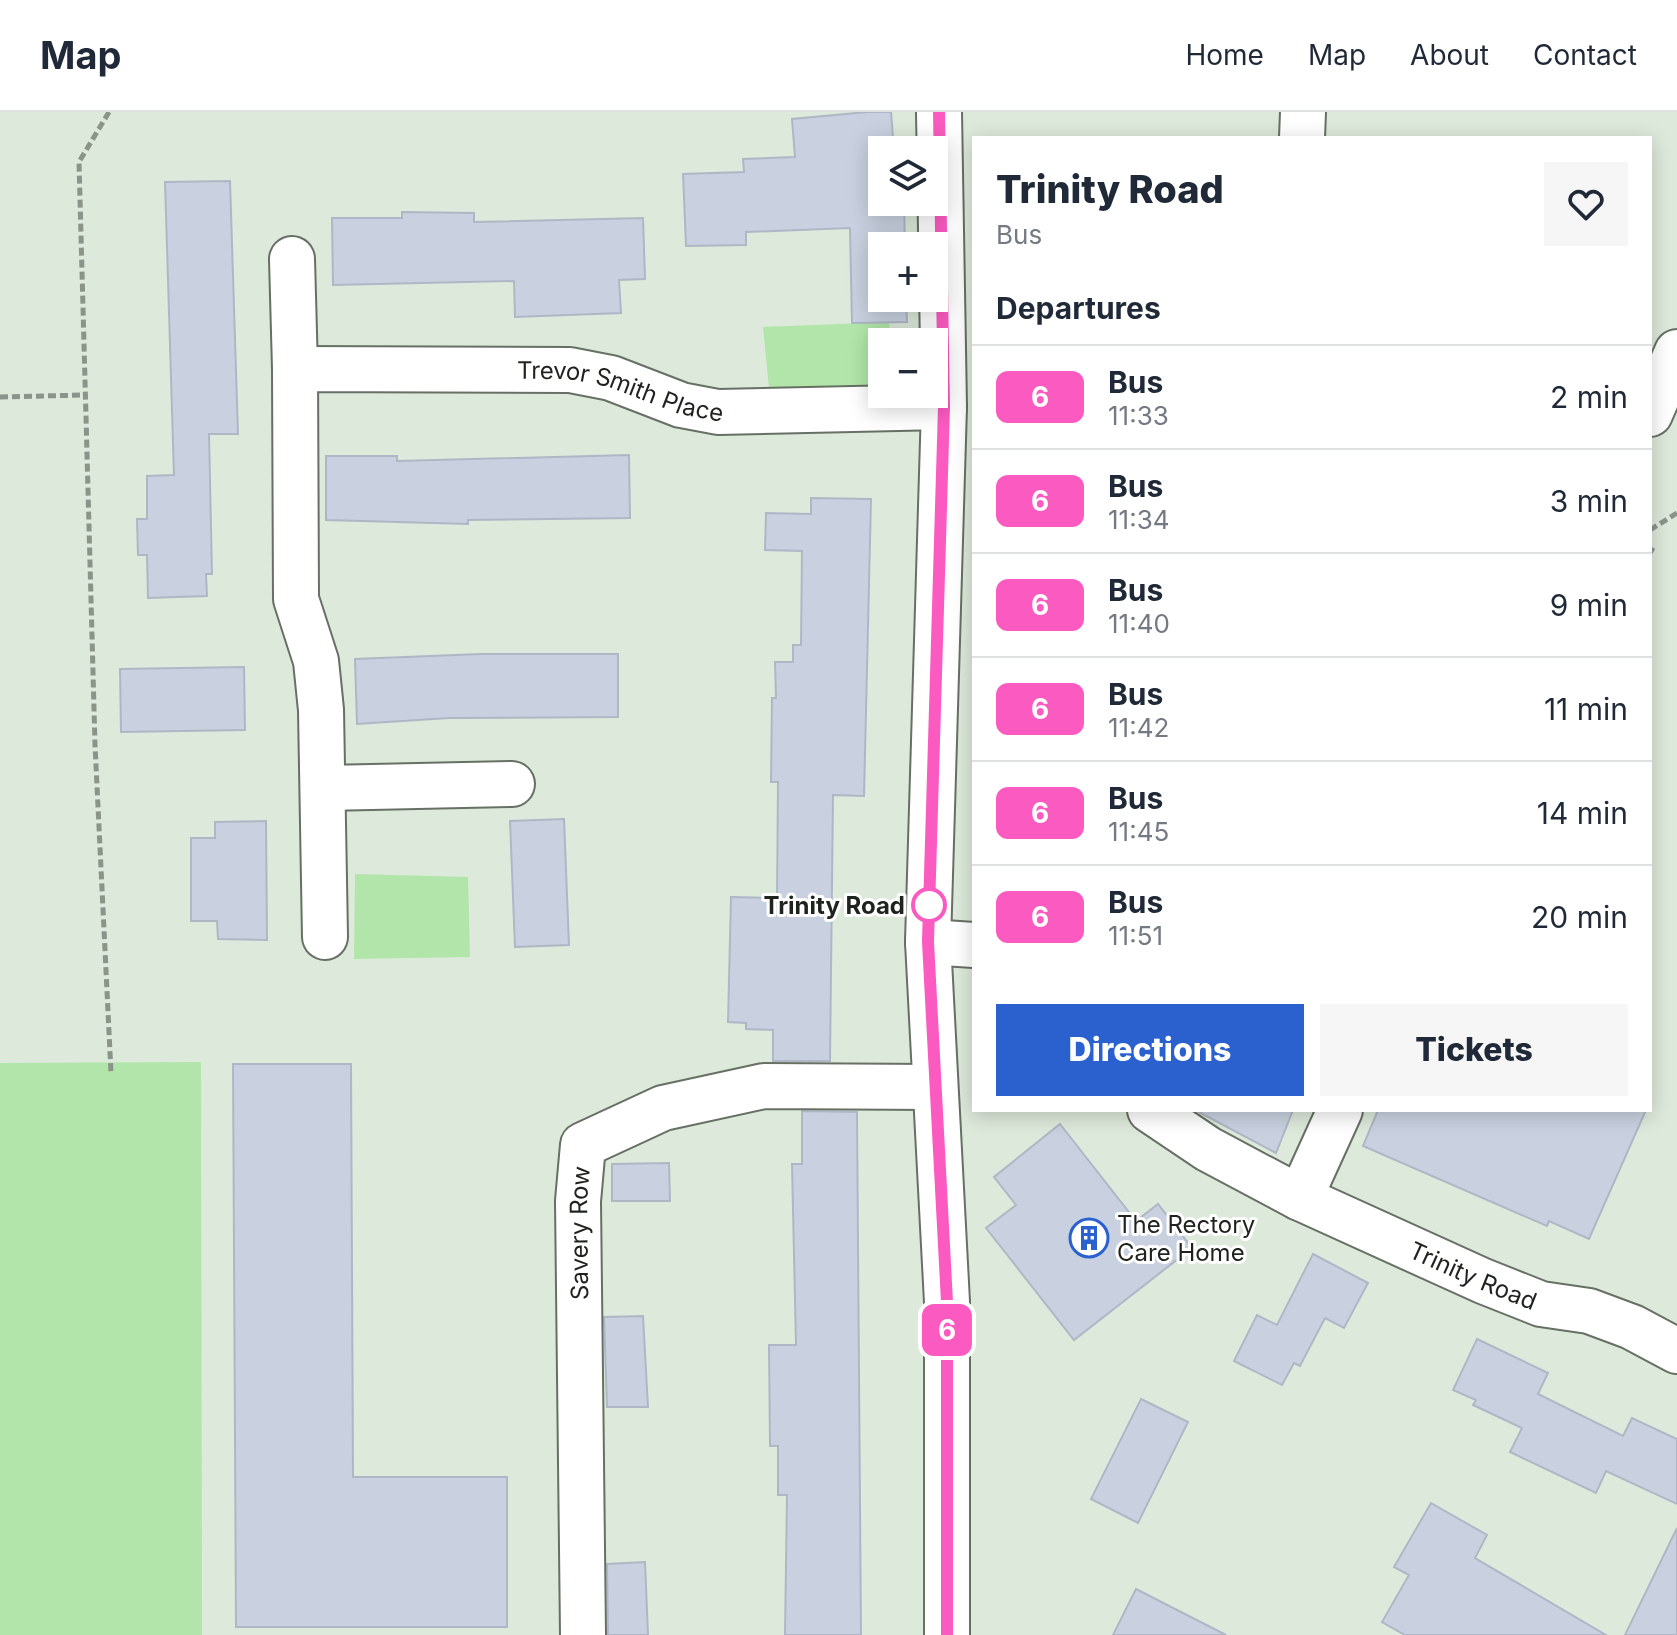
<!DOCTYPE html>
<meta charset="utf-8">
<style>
:root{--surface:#fff;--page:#f6f6f7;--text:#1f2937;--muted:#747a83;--line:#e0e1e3;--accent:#2a61cf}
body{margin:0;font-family:Inter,sans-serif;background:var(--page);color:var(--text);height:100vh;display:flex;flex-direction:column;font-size:30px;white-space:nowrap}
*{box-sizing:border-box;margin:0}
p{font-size:26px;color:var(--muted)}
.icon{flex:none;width:44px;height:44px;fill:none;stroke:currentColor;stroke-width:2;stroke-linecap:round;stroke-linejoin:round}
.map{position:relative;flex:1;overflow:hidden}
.drawer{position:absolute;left:972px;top:24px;width:680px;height:976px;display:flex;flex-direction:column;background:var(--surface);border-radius:0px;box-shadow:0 4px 20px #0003}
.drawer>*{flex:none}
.badge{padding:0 16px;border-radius:12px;font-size:28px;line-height:52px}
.fabs{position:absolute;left:868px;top:24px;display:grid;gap:16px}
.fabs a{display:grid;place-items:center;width:80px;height:80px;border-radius:0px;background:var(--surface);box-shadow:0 4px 20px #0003;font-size:40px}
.map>.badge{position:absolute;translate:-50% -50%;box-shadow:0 0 0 4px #fff}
h2{padding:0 24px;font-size:30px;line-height:72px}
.round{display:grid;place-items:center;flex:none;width:84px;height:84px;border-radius:0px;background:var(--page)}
.headline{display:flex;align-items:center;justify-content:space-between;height:136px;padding:0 24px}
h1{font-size:38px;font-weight:800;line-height:60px}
.action{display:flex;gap:16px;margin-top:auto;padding:16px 24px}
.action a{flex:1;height:92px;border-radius:0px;background:var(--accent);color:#fff;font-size:32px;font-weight:800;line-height:92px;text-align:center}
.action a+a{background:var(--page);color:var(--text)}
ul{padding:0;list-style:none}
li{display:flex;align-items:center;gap:24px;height:104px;padding:0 24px;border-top:2px solid var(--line)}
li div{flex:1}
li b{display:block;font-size:30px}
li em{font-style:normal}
li .badge{min-width:88px;font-weight:700;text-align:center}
header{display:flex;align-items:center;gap:48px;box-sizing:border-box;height:112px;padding:0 40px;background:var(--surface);border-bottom:2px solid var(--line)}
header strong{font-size:38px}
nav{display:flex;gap:44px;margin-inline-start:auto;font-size:28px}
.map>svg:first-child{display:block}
.green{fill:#b2e5a9}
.building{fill:#c9d1e0;stroke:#afb7c6;stroke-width:2}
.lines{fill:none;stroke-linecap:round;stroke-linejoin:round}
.minor-casing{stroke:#667064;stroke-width:48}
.path{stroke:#8b948a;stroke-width:5;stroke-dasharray:8 4;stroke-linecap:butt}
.minor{stroke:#fff;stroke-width:44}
.line-casing{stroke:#fff;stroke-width:18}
.line{stroke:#fb5bc0;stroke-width:12}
.stop-dot{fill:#fff;stroke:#fb5bc0;stroke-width:4}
.labels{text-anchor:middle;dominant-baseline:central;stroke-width:6;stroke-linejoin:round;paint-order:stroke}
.street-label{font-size:24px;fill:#1f231e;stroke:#fff}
.stop-label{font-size:24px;font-weight:bold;fill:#1f231e;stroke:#fff;text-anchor:end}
.poi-label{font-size:24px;fill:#1f231e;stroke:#fff;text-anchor:start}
</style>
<header>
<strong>Map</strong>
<nav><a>Home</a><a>Map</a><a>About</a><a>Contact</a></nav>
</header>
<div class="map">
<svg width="1677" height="1523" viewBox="0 0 1677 1523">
<rect width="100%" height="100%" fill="#dde9db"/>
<path class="green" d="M 889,210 L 891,230 L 882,230 L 882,277 L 769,276 L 763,215 Z
M 355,762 L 468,765 L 470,845 L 354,847 Z
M 201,950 L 202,1523 L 0,1523 L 0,951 Z"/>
<path class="building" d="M 867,0 L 891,0 L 894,38 L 882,38 L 882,90 L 904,90 L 905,134 L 882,134 L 882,186 L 906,186 L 907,210 L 852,211 L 850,116 L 746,120 L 746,133 L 686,134 L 683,62 L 744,60 L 743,47 L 795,45 L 792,7 Z
M 230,69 L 238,322 L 209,322 L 212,462 L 206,462 L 207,484 L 148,486 L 147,443 L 138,443 L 137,407 L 147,407 L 147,364 L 174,363 L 165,70 Z
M 402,100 L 474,101 L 474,110 L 643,106 L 645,167 L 619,168 L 621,201 L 515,205 L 514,169 L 333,173 L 332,106 L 402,106 Z
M 629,343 L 630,406 L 468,408 L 468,412 L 326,408 L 326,344 L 397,344 L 397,349 Z
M 811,386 L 871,387 L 864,684 L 833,683 L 830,949 L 773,949 L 773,918 L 746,917 L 746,911 L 728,910 L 731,785 L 777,786 L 778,670 L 771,670 L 772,586 L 776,586 L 775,550 L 793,550 L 793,533 L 801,533 L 802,439 L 765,438 L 766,401 L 811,402 Z
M 481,542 L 618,542 L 618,605 L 449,606 L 357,612 L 355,547 Z
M 244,555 L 245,618 L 121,620 L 120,557 Z
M 564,707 L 569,833 L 515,835 L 510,709 Z
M 266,709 L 267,828 L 218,827 L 217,809 L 191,809 L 191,726 L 215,726 L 215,710 Z
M 233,952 L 351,952 L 353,1365 L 507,1365 L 507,1515 L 236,1515 Z
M 1195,998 L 1293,998 L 1276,1041 Z
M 1378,998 L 1646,998 L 1589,1127 L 1549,1109 L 1547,1114 L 1363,1034 Z
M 802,999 L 857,1000 L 861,1523 L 785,1523 L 787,1383 L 778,1383 L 778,1334 L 770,1334 L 769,1233 L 796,1233 L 792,1052 L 802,1052 Z
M 1060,1012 L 1136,1109 L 1158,1092 L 1192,1136 L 1074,1228 L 986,1116 L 1016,1093 L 994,1065 Z
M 669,1051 L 670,1089 L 612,1089 L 612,1052 Z
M 1313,1142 L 1368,1171 L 1344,1216 L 1325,1206 L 1300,1254 L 1294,1251 L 1282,1273 L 1234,1249 L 1257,1203 L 1277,1213 Z
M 643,1204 L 648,1295 L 607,1295 L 604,1205 Z
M 1477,1227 L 1548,1261 L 1538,1282 L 1623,1324 L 1632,1306 L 1677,1327 L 1677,1392 L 1606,1359 L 1596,1381 L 1510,1340 L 1522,1316 L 1473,1293 L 1476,1288 L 1453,1278 Z
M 1141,1287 L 1188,1310 L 1138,1411 L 1091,1387 Z
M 1431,1391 L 1487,1423 L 1475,1446 L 1606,1523 L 1405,1523 L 1382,1510 L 1409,1463 L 1394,1455 Z
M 1677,1416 L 1677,1523 L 1625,1523 Z
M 645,1450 L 648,1523 L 608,1523 L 607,1452 Z
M 1136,1477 L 1226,1523 L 1113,1523 Z"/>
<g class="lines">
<defs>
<g id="minor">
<path d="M 939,0 L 944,295 L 928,830 L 947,1190 L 947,1523"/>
<path d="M 1302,26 L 1303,0"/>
<path d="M 292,147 L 295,257"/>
<path d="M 1650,302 L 1677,240"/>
<path d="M 325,676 L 512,672"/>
<path id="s1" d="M 325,825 L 321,598 L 316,549 L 296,487 L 295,257 L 570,258 L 611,266 L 681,293 L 718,300 L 944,295"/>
<path d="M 928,830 L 974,833"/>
<path id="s2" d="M 1150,998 L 1208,1037 L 1300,1086 L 1483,1169 L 1541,1192 L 1589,1199 L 1632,1215 L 1677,1239"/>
<path d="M 1300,1086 L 1340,998"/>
<path id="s3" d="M 583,1523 L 578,1089 L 583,1033 L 663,996 L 764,974 L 935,975"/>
</g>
</defs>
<use href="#minor" class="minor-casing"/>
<path class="path" d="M 109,0 L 79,50 L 95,633 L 111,961
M 0,285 L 84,283
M 1650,418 L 1677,401
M 1650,437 L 1654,439"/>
<use href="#minor" class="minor"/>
</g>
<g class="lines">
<defs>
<path id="line" d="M 939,0 L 944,295 L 928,830 L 947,1190 L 947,1523"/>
</defs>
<use href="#line" class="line-casing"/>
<use href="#line" class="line"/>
</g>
<defs>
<symbol id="building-ring" viewBox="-11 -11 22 22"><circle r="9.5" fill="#fff" stroke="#2a61cf" stroke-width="1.5"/><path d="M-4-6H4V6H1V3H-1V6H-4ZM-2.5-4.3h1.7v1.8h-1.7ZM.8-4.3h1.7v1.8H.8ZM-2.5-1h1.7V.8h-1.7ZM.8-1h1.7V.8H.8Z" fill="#2a61cf"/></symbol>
</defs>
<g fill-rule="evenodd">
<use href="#building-ring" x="1067" y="1104" width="44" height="44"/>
</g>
<circle class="stop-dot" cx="929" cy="793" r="16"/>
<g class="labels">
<g class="street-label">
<text stroke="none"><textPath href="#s1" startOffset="900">Trevor Smith Place</textPath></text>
<text stroke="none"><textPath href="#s3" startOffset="402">Savery Row</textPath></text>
<text stroke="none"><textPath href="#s2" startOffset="364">Trinity Road</textPath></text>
</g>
<g class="stop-label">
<text x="905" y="793">Trinity Road</text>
</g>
<g class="poi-label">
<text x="1117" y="1112">The Rectory<tspan x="1117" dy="28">Care Home</tspan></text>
</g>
</g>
</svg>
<div class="fabs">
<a><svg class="icon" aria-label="layers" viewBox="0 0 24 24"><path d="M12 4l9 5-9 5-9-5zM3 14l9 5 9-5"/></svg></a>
<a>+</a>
<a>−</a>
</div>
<b class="badge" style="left:947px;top:1218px;background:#fb5bc0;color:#fff">6</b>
<section class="drawer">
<div class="headline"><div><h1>Trinity Road</h1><p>Bus</p></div><a class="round"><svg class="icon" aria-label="heart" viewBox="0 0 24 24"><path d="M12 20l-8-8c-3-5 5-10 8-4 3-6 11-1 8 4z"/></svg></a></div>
<h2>Departures</h2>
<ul>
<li><span class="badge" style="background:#fb5bc0;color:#fff">6</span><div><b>Bus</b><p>11:33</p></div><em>2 min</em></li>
<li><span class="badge" style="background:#fb5bc0;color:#fff">6</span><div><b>Bus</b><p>11:34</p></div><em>3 min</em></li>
<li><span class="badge" style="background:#fb5bc0;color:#fff">6</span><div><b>Bus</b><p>11:40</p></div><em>9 min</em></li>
<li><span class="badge" style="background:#fb5bc0;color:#fff">6</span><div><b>Bus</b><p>11:42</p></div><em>11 min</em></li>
<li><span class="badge" style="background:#fb5bc0;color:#fff">6</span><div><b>Bus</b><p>11:45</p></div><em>14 min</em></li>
<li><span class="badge" style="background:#fb5bc0;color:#fff">6</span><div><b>Bus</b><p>11:51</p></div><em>20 min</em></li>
</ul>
<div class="action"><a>Directions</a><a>Tickets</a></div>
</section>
</div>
